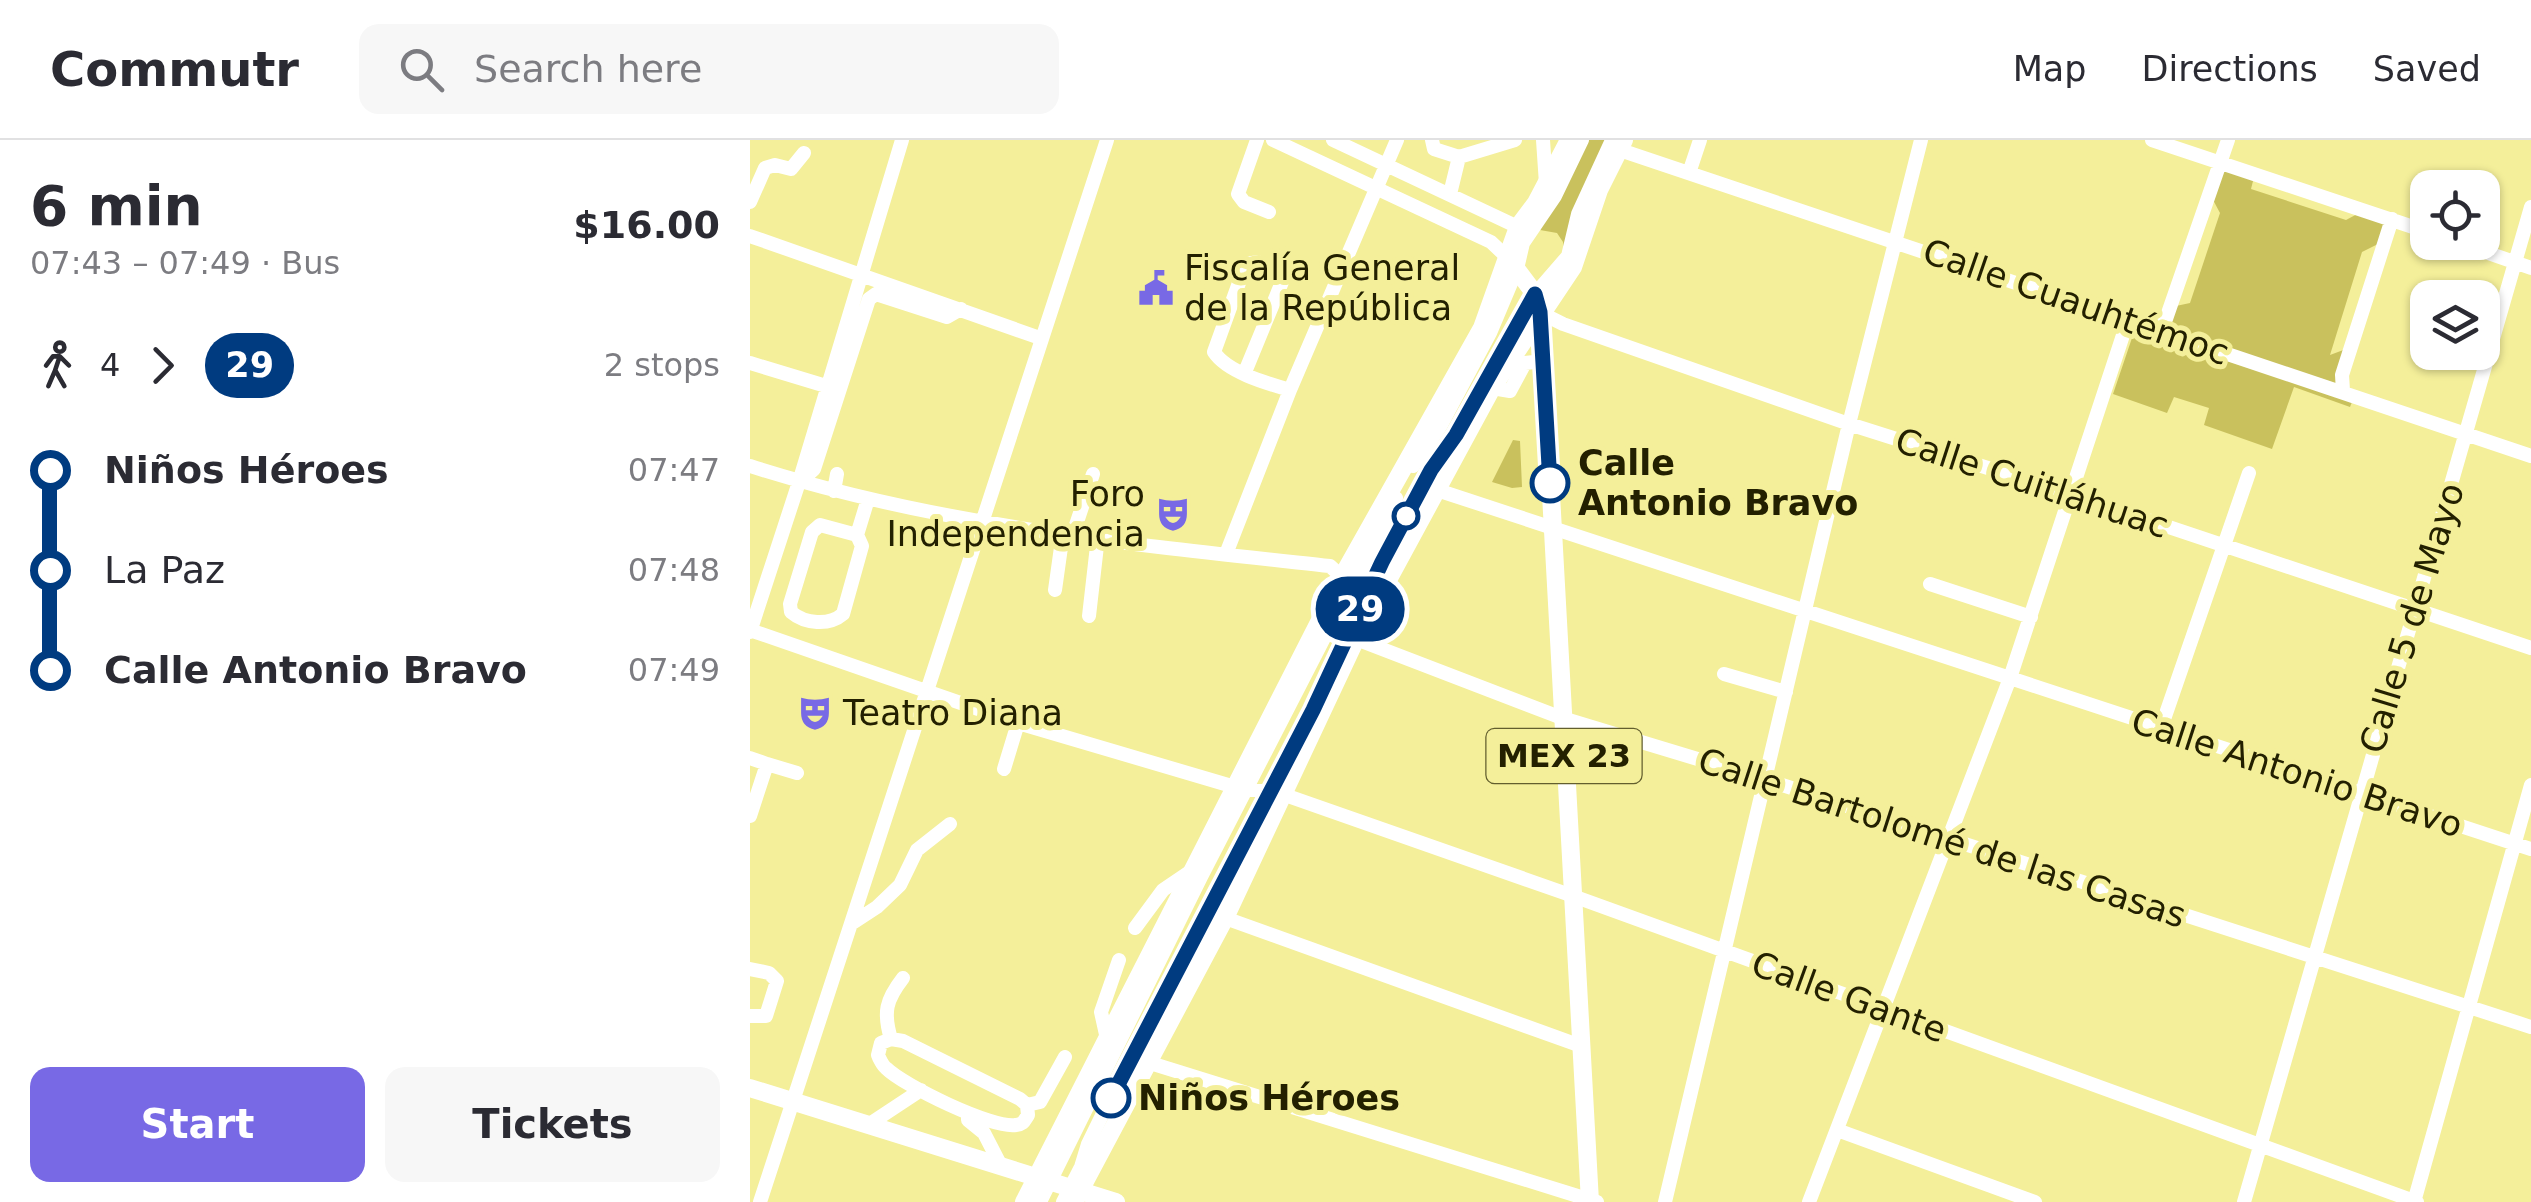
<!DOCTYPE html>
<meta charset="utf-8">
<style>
:root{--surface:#fff;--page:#f7f7f7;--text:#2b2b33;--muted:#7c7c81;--line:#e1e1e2;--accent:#7869e5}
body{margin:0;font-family:"DejaVu Sans",sans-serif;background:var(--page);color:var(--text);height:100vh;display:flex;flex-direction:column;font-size:38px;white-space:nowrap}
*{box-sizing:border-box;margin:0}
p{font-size:32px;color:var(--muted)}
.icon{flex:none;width:55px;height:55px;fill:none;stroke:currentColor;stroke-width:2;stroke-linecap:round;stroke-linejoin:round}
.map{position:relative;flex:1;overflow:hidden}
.details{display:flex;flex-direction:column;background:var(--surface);width:750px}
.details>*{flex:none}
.badge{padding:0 20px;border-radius:32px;font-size:35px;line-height:65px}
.tools{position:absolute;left:1660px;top:30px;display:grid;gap:20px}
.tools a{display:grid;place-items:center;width:90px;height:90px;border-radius:20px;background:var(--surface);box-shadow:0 2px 8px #0004;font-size:50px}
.map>.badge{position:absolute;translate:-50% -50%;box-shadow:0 0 0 5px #fff}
.legs{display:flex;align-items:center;gap:15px;height:110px;padding:0 30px;font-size:32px}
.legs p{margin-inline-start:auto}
.summary{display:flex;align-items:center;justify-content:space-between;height:170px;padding:0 30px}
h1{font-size:55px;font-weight:800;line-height:75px}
.primary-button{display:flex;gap:20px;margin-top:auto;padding:20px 30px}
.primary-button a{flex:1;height:115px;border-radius:20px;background:var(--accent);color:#fff;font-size:40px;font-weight:800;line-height:115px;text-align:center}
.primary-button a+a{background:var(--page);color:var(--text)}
ul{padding:0 30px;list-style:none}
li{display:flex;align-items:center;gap:35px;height:100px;font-size:38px}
li i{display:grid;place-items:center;width:15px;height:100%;margin:0 12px;background:currentColor}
li i::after{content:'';width:25px;height:25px;margin:-12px;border:8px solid;border-radius:50%;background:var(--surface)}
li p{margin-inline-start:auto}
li:first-child i{background:linear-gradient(#0000 50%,currentColor 0)}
li:last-child i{background:linear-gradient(currentColor 50%,#0000 0)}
header{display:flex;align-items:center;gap:60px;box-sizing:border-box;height:140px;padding:0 50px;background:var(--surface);border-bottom:2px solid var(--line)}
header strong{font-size:48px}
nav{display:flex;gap:55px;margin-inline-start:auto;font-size:35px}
.search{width:700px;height:90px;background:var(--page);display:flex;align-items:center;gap:25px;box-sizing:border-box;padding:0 35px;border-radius:20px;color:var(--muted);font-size:38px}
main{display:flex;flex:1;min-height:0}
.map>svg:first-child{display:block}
.green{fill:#c9c15d}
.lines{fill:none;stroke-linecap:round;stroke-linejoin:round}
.minor{stroke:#fff;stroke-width:14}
.major{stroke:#fff;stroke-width:18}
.line-1-casing{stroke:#fff;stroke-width:22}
.line-1{stroke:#003b80;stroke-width:15}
.stop-1-dot{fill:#fff;stroke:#003b80;stroke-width:5}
.labels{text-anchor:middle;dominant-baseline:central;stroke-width:10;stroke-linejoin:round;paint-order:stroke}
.shield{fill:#f4ef9a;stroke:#625e2e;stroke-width:2.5}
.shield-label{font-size:32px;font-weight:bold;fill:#232000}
.poi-label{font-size:35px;fill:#232000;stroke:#f4ef9a;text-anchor:start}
.street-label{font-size:35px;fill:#232000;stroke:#f4ef9a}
.stop-label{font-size:35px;font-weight:bold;fill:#232000;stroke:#f4ef9a;text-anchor:start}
</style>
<header>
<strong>Commutr</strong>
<div class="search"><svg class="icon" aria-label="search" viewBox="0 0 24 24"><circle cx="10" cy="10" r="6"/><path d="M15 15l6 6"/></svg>Search here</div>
<nav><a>Map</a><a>Directions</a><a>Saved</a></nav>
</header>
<main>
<section class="details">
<div class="summary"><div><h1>6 min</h1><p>07:43 – 07:49 · Bus</p></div><b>$16.00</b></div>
<div class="legs"><svg class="icon" aria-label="walk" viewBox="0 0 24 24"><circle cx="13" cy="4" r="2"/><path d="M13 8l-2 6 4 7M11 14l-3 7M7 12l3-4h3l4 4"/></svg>4<svg class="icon" aria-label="forward" viewBox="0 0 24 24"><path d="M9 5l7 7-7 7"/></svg><b class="badge" style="background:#003b80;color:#fff">29</b><p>2 stops</p></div>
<ul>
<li><i style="color:#003b80"></i><b>Niños Héroes</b><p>07:47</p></li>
<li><i style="color:#003b80"></i><span>La Paz</span><p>07:48</p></li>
<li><i style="color:#003b80"></i><b>Calle Antonio Bravo</b><p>07:49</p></li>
</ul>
<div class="primary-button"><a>Start</a><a>Tickets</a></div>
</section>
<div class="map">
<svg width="1781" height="1062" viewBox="0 0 1781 1062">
<rect width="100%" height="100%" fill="#f4ef9a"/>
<path class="green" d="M 839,0 L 857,0 L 814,109 L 813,102 L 807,93 L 790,90 Z
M 1473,29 L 1504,37 L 1501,49 L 1596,80 L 1611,72 L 1635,83 L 1630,103 L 1612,112 L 1580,215 L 1596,209 L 1588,238 L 1602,262 L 1600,267 L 1544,247 L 1522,309 L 1454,285 L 1459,268 L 1424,257 L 1417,273 L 1363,254 L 1383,195 L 1411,205 L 1426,166 L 1440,163 L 1470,73 L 1462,58 Z
M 763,300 L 770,301 L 772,347 L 762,348 L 742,342 Z"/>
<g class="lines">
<path class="minor" d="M 507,0 L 488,54 L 494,62 L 519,72
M 523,0 L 741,102 L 758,118
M 583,0 L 768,87
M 682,0 L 684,9 L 709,17 L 700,54
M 793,0 L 796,44
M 1402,0 L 1678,92
M 870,10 L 1781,316
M 709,17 L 765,0
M 939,33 L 950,0
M 0,62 L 15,28 L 25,25 L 41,29 L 54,13
M 0,96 L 290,198
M 1707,102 L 1781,128
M 791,173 L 813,184 L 1099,284 L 1323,355 L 1781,508
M 1403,189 L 1416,179 L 1478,0
M 0,223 L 76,246
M 495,232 L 532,142 L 530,132 L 508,122 L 497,124 L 494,129 L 464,212 C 477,232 516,243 540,250
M 742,248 L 760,251 L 775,223 L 793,221
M 1593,251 L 1592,235 L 1642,79
M 0,326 C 187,386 386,405 580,426 L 592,437
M 663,326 L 691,285 L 740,193 L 767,129 L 773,103 L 805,56 L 832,0
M 50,342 L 64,329 L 119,159 L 126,154 L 197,177 L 211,169
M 687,350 L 1781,709
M 84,351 L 87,334
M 323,394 L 343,334
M 107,395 L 112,406 L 93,474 C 79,486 55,484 41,472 L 40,464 L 62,392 L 70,385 L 107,395 L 118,359
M 476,414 L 540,250 L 647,0
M 1180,444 L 1281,477
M 305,450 L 313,393
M 339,476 L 348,397
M 0,490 L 268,583 L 485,647 L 532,654 L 823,756 L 1667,1062
M 0,492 L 49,342 L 152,0
M 606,499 L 812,578 L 1017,640 L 1781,887
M 974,534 L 1036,552
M 1411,588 L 1499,333
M 0,618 L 17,624 L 0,676
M 17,624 L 47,633
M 254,629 L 268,583
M 475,778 L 831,906
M 101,784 L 127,767 L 150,745 L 167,710 L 200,684
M 385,788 L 413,750 L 441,731
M 0,829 L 19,833 L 27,841 L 16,876 L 0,876
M 141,899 L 153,901 L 270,959 L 277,965 L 278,975 C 274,981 274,984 266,985 C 243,989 154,946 136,928 C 133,926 129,918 128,915 L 131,903 Z
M 141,899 C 133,872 136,860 153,838
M 357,899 L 351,872 L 369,820
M 397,922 L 847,1062
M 277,965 L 290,962 L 315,917
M 218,975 L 218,980 L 234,993 L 251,1026
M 118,985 L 171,950
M 1087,990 L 1285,1062
M 10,1062 L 357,0
M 290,1062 L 451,737 L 646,358
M 313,1062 L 331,1027 L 338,1004 L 383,912 L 390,906 L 563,570 L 632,422 L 681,329 L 706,295 L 785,154 L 818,116 L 828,74 L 862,0
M 915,1062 L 1099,284 L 1171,0
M 1059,1062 L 1260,538 L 1377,183
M 1494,1062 L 1781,67
M 1664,1062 L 1781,645"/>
<path class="major" d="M 758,118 L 785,154 L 791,173 L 840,1062
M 0,948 L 366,1062
M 274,1062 L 592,437 L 732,188 L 768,87 L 786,63 L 819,0
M 324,1062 L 475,778 L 606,499 L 742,248 L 823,127 L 849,50 L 874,0"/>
</g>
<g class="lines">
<defs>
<path id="line-1" d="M 361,958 L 563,570 L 632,422 L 681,330 L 706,295 L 785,154 L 790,172 L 800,343"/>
</defs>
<use href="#line-1" class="line-1-casing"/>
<use href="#line-1" class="line-1"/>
</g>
<defs>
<symbol id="civic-bare" viewBox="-9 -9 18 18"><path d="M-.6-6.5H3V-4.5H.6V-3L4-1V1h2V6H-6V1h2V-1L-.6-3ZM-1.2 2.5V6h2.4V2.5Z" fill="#7869e5" stroke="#f4ef9a" stroke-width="2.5" paint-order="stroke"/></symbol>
<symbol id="theatre-bare" viewBox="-9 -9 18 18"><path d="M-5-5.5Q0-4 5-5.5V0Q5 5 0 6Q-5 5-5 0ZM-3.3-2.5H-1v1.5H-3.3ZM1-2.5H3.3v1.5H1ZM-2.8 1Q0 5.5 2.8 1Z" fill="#7869e5" stroke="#f4ef9a" stroke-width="2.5" paint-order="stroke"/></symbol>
</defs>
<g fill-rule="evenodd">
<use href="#civic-bare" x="381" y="123" width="50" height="50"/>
<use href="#theatre-bare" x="398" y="349" width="50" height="50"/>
<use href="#theatre-bare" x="40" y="548" width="50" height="50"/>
</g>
<g class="stop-1-dot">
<circle cx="800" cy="343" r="18"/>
<circle cx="656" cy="376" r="12"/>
<circle cx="361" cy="958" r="18"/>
</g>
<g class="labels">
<rect class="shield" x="736.5" y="589" width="155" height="54" rx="8"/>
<g class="shield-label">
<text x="814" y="616">MEX 23</text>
</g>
<g class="poi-label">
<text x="434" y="128">Fiscalía General<tspan x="434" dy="40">de la República</tspan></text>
<text x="395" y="354" text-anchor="end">Foro<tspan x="395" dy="40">Independencia</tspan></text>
<text x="93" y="573">Teatro Diana</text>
</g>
<g class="street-label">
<text transform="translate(1326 162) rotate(19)">Calle Cuauhtémoc</text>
<text transform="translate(1282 343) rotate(18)">Calle Cuitláhuac</text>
<text transform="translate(1662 478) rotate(-73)">Calle 5 de Mayo</text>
<text transform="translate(1547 633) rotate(18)">Calle Antonio Bravo</text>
<text transform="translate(1192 698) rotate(18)">Calle Bartolomé de las Casas</text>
<text transform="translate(1099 857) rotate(20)">Calle Gante</text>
</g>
<g class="stop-label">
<text x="828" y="323">Calle<tspan x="828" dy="40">Antonio Bravo</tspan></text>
<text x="388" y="958">Niños Héroes</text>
</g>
</g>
</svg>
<div class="tools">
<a><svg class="icon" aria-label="locate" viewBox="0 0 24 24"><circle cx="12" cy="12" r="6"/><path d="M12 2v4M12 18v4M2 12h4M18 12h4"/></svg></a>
<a><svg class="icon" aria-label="layers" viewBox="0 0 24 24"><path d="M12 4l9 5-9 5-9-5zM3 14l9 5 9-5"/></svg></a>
</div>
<b class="badge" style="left:610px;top:469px;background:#003b80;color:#fff">29</b>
</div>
</main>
